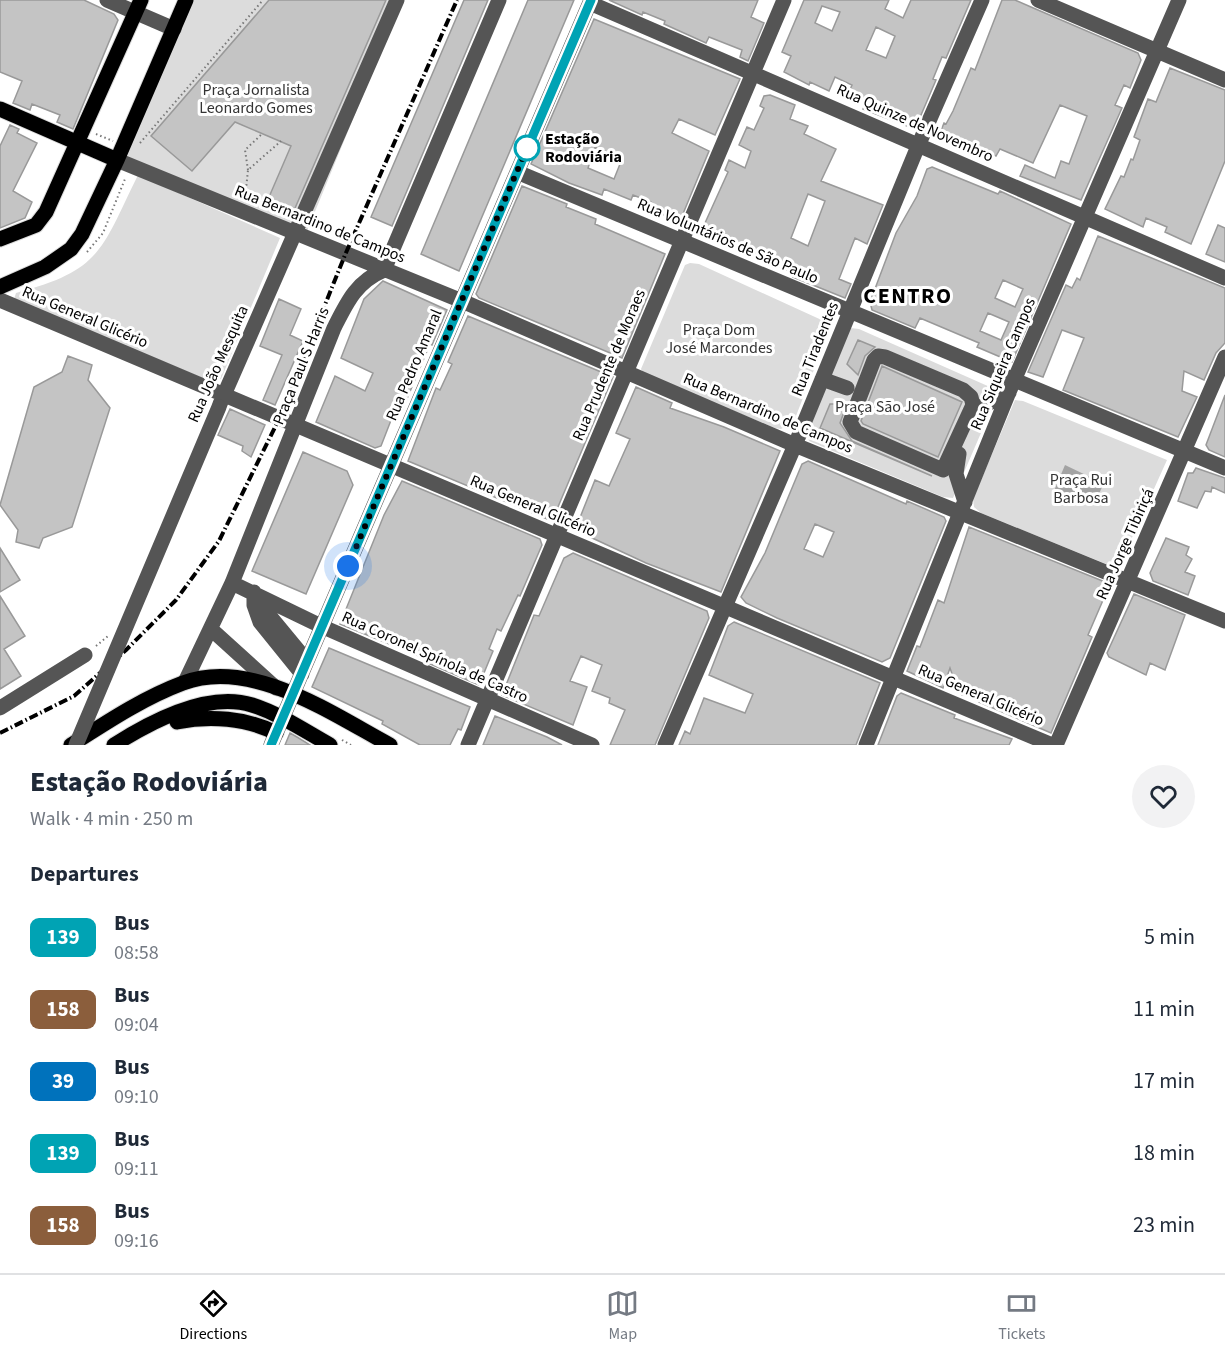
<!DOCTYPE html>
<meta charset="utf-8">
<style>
:root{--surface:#fff;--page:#f2f2f3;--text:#1f2937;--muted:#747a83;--line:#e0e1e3;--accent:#000}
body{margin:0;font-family:"Source Sans 3",sans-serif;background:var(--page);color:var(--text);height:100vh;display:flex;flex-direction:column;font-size:22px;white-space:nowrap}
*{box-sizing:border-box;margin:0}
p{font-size:20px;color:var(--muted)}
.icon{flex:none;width:33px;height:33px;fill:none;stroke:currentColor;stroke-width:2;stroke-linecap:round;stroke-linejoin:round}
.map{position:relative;height:745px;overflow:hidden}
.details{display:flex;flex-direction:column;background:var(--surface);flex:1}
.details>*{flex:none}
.badge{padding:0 12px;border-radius:9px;font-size:21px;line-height:39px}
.you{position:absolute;width:30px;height:30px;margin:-15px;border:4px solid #fff;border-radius:50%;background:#1a73e8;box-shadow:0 0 0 9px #1a73e833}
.map>.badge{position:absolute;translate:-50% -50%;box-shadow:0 0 0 3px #fff}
h2{padding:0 30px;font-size:22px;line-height:54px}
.round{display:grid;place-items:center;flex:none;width:63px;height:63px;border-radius:32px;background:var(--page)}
.head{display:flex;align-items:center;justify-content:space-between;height:102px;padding:0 30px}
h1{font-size:28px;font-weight:800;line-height:45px}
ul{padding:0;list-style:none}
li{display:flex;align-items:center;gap:18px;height:72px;padding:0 30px}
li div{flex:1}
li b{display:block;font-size:22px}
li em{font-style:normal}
li .badge{min-width:66px;font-weight:700;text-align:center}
.tabs{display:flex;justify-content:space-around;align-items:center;height:84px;border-top:2px solid var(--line);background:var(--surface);font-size:16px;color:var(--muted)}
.tabs a{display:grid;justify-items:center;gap:3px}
.tabs .selected{color:var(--accent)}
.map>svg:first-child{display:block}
.green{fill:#dcdcdc}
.water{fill:#a3a3a3}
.building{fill:#c4c4c4;stroke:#999;stroke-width:1.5;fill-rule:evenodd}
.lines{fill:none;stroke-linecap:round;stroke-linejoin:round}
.major-casing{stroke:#dbdbdb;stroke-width:17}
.path{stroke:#777;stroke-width:2;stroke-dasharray:1.5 3;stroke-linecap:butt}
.minor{stroke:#555;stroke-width:15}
.major{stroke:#000;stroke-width:15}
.rail{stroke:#000;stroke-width:4;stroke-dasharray:9 3 1.5 3;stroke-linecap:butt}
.minor-bridge{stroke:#555;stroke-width:15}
.line-casing{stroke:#fff;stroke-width:14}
.line{stroke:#00a3b4;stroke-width:9}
.walk{stroke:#000;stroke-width:6;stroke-dasharray:0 10.8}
.stop-dot{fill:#fff;stroke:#00a3b4;stroke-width:3}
.labels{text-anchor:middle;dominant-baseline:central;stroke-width:6;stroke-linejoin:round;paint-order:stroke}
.park-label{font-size:16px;fill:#333;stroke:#fff}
.street-label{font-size:16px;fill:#000;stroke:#fff}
.stop-label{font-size:16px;font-weight:bold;fill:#000;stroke:#fff;text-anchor:start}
.district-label{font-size:22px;font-weight:bold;letter-spacing:1.5px;fill:#000;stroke:#fff}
</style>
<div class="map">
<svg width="1225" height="745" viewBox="0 0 1225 745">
<rect width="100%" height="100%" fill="#fff"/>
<path class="green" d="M 194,0 L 402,0 L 307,231 L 125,157 Z
M 138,175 L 280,238 L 221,379 L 212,382 L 14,299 L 16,293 C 102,270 101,250 138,175 Z
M 690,263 L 699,264 L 826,322 L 829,331 L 794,421 L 781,429 L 775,428 L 643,373 L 641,369 L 685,265 Z
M 850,328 L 859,329 L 999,391 L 953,498 L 943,497 L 809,441 L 807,432 Z
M 1015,400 L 1023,401 L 1167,460 L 1121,562 L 1116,568 L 981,513 L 974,507 L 973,499 Z"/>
<path class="water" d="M 1065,465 L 1090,477 L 1093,471 L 1106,478 L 1099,494 L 1093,492 L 1087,505 L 1054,491 Z"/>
<path class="building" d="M 0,0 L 84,0 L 114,14 L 118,20 L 73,129 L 57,122 L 60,115 L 32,104 L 30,110 L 13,103 L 22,81 L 0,72 Z
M 269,0 L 386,0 L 292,215 L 266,204 L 291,146 L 235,122 L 192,171 L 151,136 Z
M 464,0 L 488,0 L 392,226 L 371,217 Z
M 528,0 L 574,0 L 459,271 L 421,254 Z
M 609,0 L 758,0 L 751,17 L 764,23 L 748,61 L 740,57 L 742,50 L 709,37 L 706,43 L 664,24 L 665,21 L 643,12 L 642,15 Z
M 804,0 L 889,0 L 885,9 L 903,18 L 911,0 L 971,0 L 946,58 L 942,57 L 933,79 L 936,80 L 915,129 L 863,109 L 866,102 L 848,94 L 852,85 L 835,77 L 829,91 L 810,82 L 809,85 L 784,72 L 791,56 L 782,52 ZM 822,6 L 840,12 L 832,31 L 815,23 ZM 876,27 L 895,36 L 886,58 L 866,50 Z
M 1002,0 L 1015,0 L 1031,7 L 1138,53 L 1141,60 L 1130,88 L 1124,85 L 1115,105 L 1122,108 L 1081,200 L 1020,176 L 1025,165 L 1055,178 L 1061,161 L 1069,164 L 1087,116 L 1060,105 L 1033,163 L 1000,149 L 996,156 L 963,140 L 960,148 L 938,138 L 944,123 L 946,124 L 953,111 L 971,68 L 975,70 Z
M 594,19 L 740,79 L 715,135 L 679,119 L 672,133 L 709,151 L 680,221 L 649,209 L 651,202 L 633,195 L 631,200 L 604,189 L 602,195 L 569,183 L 531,164 ZM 595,147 L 622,159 L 614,179 L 588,168 Z
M 1170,68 L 1225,90 L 1225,161 L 1191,244 L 1165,232 L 1167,227 L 1146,218 L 1143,227 L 1105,209 L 1121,176 L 1124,177 L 1131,159 L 1133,160 L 1140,140 L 1134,137 L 1148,99 L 1156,102 Z
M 770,95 L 795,105 L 790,119 L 808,126 L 804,134 L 836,149 L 821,181 L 883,205 L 867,244 L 855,238 L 839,279 L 851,284 L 845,298 L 793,277 L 795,273 L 700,234 L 728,172 L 725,170 L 729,160 L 745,168 L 751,151 L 739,145 L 747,127 L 754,130 L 764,108 L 760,106 L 764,96 ZM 808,194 L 825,201 L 808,246 L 791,238 Z
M 10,125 L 19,129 L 17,133 L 37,143 L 13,191 L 32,202 L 25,218 L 0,228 L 0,146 Z
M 932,167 L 998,194 L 1000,191 L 1071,224 L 1012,362 L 977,347 L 979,343 L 920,318 L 915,328 L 872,310 L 870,302 L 896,233 L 917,196 L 927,169 ZM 1003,280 L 1023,289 L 1015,307 L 995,298 ZM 988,313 L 1009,322 L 1001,340 L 980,331 Z
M 522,186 L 567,204 L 566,207 L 596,219 L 595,224 L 665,254 L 622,358 L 479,298 L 476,294 Z
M 1218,225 L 1225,228 L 1225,262 L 1206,254 Z
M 1098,236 L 1225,288 L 1225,343 L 1216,353 L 1204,380 L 1184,371 L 1182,391 L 1197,397 L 1178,437 L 1063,390 L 1084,338 L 1062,330 L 1043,377 L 1028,372 L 1066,285 L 1072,288 L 1077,278 L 1080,280 Z
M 383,281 L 447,310 L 432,345 L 430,344 L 401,413 L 395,410 L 381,446 L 375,448 L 316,422 L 335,376 L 365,391 L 373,373 L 341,358 L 364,299 Z
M 279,299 L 301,309 L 290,335 L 303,341 L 275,405 L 263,400 L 282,355 L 260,346 Z
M 468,316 L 613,377 L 552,521 L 408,461 L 436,388 L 440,390 L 452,364 L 448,362 Z
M 858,340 L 875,347 L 865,356 L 858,375 L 847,364 Z
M 68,356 L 92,365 L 88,380 L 110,408 L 72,527 L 43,538 L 39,548 L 16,542 L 18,530 L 0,505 L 34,387 L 62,372 Z
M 882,366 L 962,402 L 938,457 L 863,424 L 861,421 Z
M 636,387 L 672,403 L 670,408 L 724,427 L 780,451 L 721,592 L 646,563 L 575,530 L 595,480 L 609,486 L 630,439 L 616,433 Z
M 1225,395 L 1225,457 L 1209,450 L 1206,445 Z
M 830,404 L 847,404 L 840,423 L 852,441 L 932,476 L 820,428 Z
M 230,409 L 265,425 L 251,457 L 242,451 L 243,446 L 218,435 Z
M 303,452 L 347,471 L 353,485 L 306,594 L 252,571 Z
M 808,461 L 906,504 L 907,501 L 944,517 L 946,521 L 890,658 L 882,662 L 777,618 L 746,603 L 741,597 L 765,553 L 802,464 ZM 815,524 L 834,532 L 823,557 L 804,549 Z
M 1196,468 L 1225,478 L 1225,493 L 1212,487 L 1211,492 L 1205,491 L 1197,508 L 1178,501 L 1188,473 L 1193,473 Z
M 402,481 L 540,539 L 542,545 L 520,596 L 518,595 L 501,631 L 497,629 L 489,649 L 493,651 L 479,685 L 428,663 L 429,660 L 340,624 L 384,515 Z
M 969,527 L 1110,584 L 1088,635 L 1092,637 L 1051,733 L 979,702 L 983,691 L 970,696 L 962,695 L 958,691 L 950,668 L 943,688 L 907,671 L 917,646 L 920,647 L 938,600 L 944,603 Z
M 1166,538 L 1189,547 L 1186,555 L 1192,559 L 1185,572 L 1195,576 L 1188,595 L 1153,581 L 1150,573 Z
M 0,548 L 20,580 L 0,592 Z
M 573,553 L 707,611 L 709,618 L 655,745 L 610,745 L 625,710 L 609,703 L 610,698 L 592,691 L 602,665 L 581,656 L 570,681 L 587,687 L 573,725 L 502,695 L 534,615 L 539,616 L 564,558 Z
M 1134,594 L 1185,615 L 1165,670 L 1150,663 L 1146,675 L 1109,657 L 1107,653 Z
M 0,596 L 25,636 L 4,649 L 21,676 L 0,689 Z
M 734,622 L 880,683 L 856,745 L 679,745 L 685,731 L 690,734 L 704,698 L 745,713 L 753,694 L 709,675 L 728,626 Z
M 329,648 L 470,707 L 461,730 L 458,729 L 450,745 L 420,745 L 382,724 L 383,721 L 312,687 Z
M 901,693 L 955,715 L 954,718 L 1012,739 L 1009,745 L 878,745 L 897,696 Z
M 495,716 L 547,737 L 562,745 L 483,745 Z
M 290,733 L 297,737 L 310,745 L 285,745 Z"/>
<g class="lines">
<defs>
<path id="major" d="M 0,109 L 117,160
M 0,239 L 36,225 L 46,212 L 141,0
M 0,287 L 45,267 L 71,249 L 82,234 L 117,160 L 186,0
M 177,722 C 210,715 246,718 276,733
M 71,745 C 107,722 143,698 183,683 C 251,657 332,714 390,745
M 114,745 C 150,722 208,691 252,705 C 280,714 305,731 330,745"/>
</defs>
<use href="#major" class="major-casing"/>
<path class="path" d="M 96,134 L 113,141
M 140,143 L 263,0
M 248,170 L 245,150 L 263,133
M 245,199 L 248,170 L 281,141
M 87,252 L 103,233 L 125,179
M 96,646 L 108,636
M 342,740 L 351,745"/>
<path class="minor" d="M 107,0 L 174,29
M 1038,0 L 1225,80
M 590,3 L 1225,278
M 117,160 L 462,301 L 795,445 L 1225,621
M 517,172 L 1225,468
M 0,300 L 1052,745
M 878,356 L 885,357 L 963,390 L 971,397 L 973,405 L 943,470 L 856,432 L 850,422 L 874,360 Z
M 822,379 L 847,388
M 220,404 L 397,0
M 974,422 L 981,407 L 1009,393
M 959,454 L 956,474 L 965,502
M 232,583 L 321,626 L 592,745
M 254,592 L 254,605 L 269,615 L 307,661
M 254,605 L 260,622 L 302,674
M 212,630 L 276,688
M 185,682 L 232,583 L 334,328 C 347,302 356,282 384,270 L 499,0
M 0,708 L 85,655
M 271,745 L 591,0
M 468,745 L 784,0
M 665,745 L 795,445 L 918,146 L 982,0
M 866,745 L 1009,392 L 1179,0
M 1056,745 L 1225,357"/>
<use href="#major" class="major"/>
<path class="rail" d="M 0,733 L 74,696 L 126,650 L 176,600 L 219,541 L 279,419 L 345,255 L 457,0"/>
<path class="minor-bridge" d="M 76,745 L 219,407"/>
</g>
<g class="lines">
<defs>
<path id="line" d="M 271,745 L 591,0"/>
</defs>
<use href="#line" class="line-casing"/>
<use href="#line" class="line"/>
<path class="walk" d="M 348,566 L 527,148"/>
</g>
<circle class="stop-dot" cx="527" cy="148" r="12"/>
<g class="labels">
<g class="park-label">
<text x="256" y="90">Praça Jornalista<tspan x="256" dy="18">Leonardo Gomes</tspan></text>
<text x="719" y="330">Praça Dom<tspan x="719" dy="18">José Marcondes</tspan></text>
<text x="885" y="407">Praça São José</text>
<text x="1081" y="480">Praça Rui<tspan x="1081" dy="18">Barbosa</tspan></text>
</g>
<g class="street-label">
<text transform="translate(915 123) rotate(24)">Rua Quinze de Novembro</text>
<text transform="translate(320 224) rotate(22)">Rua Bernardino de Campos</text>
<text transform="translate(728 241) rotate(23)">Rua Voluntários de São Paulo</text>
<text transform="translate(85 317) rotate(23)">Rua General Glicério</text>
<text transform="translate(815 349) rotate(-68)">Rua Tiradentes</text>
<text transform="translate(218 364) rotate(-66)">Rua João Mesquita</text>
<text transform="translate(1003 364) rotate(-67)">Rua Siqueira Campos</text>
<text transform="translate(414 365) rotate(-67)">Rua Pedro Amaral</text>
<text transform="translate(609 365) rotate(-67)">Rua Prudente de Moraes</text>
<text transform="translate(301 366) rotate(-68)">Praça Paul S Harris</text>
<text transform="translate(768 413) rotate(23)">Rua Bernardino de Campos</text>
<text transform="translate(533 506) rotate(23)">Rua General Glicério</text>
<text transform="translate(1125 544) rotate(-66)">Rua Jorge Tibiriçá</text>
<text transform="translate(435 657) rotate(24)">Rua Coronel Spínola de Castro</text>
<text transform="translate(981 695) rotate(23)">Rua General Glicério</text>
</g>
<g class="stop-label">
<text x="545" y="139">Estação<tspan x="545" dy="18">Rodoviária</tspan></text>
</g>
<g class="district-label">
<text x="908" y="296">CENTRO</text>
</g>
</g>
</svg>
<div class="you" style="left:348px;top:566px"></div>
</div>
<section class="details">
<div class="head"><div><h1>Estação Rodoviária</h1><p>Walk · 4 min · 250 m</p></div><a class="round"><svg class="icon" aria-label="heart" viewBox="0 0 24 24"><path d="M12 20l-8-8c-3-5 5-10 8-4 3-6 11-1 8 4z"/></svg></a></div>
<h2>Departures</h2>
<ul>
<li><span class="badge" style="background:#00a3b4;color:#fff">139</span><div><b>Bus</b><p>08:58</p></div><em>5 min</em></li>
<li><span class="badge" style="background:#8b5e3c;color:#fff">158</span><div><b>Bus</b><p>09:04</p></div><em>11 min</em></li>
<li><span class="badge" style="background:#0072bc;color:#fff">39</span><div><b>Bus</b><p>09:10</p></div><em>17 min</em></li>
<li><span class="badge" style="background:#00a3b4;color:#fff">139</span><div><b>Bus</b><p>09:11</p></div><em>18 min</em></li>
<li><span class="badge" style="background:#8b5e3c;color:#fff">158</span><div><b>Bus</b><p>09:16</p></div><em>23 min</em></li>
</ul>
</section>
<nav class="tabs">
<a class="selected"><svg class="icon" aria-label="directions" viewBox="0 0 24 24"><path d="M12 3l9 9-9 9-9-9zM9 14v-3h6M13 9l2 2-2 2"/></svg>Directions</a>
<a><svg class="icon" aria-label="map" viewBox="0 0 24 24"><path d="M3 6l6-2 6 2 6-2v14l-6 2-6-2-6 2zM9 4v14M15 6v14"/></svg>Map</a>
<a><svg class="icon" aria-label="tickets" viewBox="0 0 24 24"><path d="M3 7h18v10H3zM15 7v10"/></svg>Tickets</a>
</nav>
